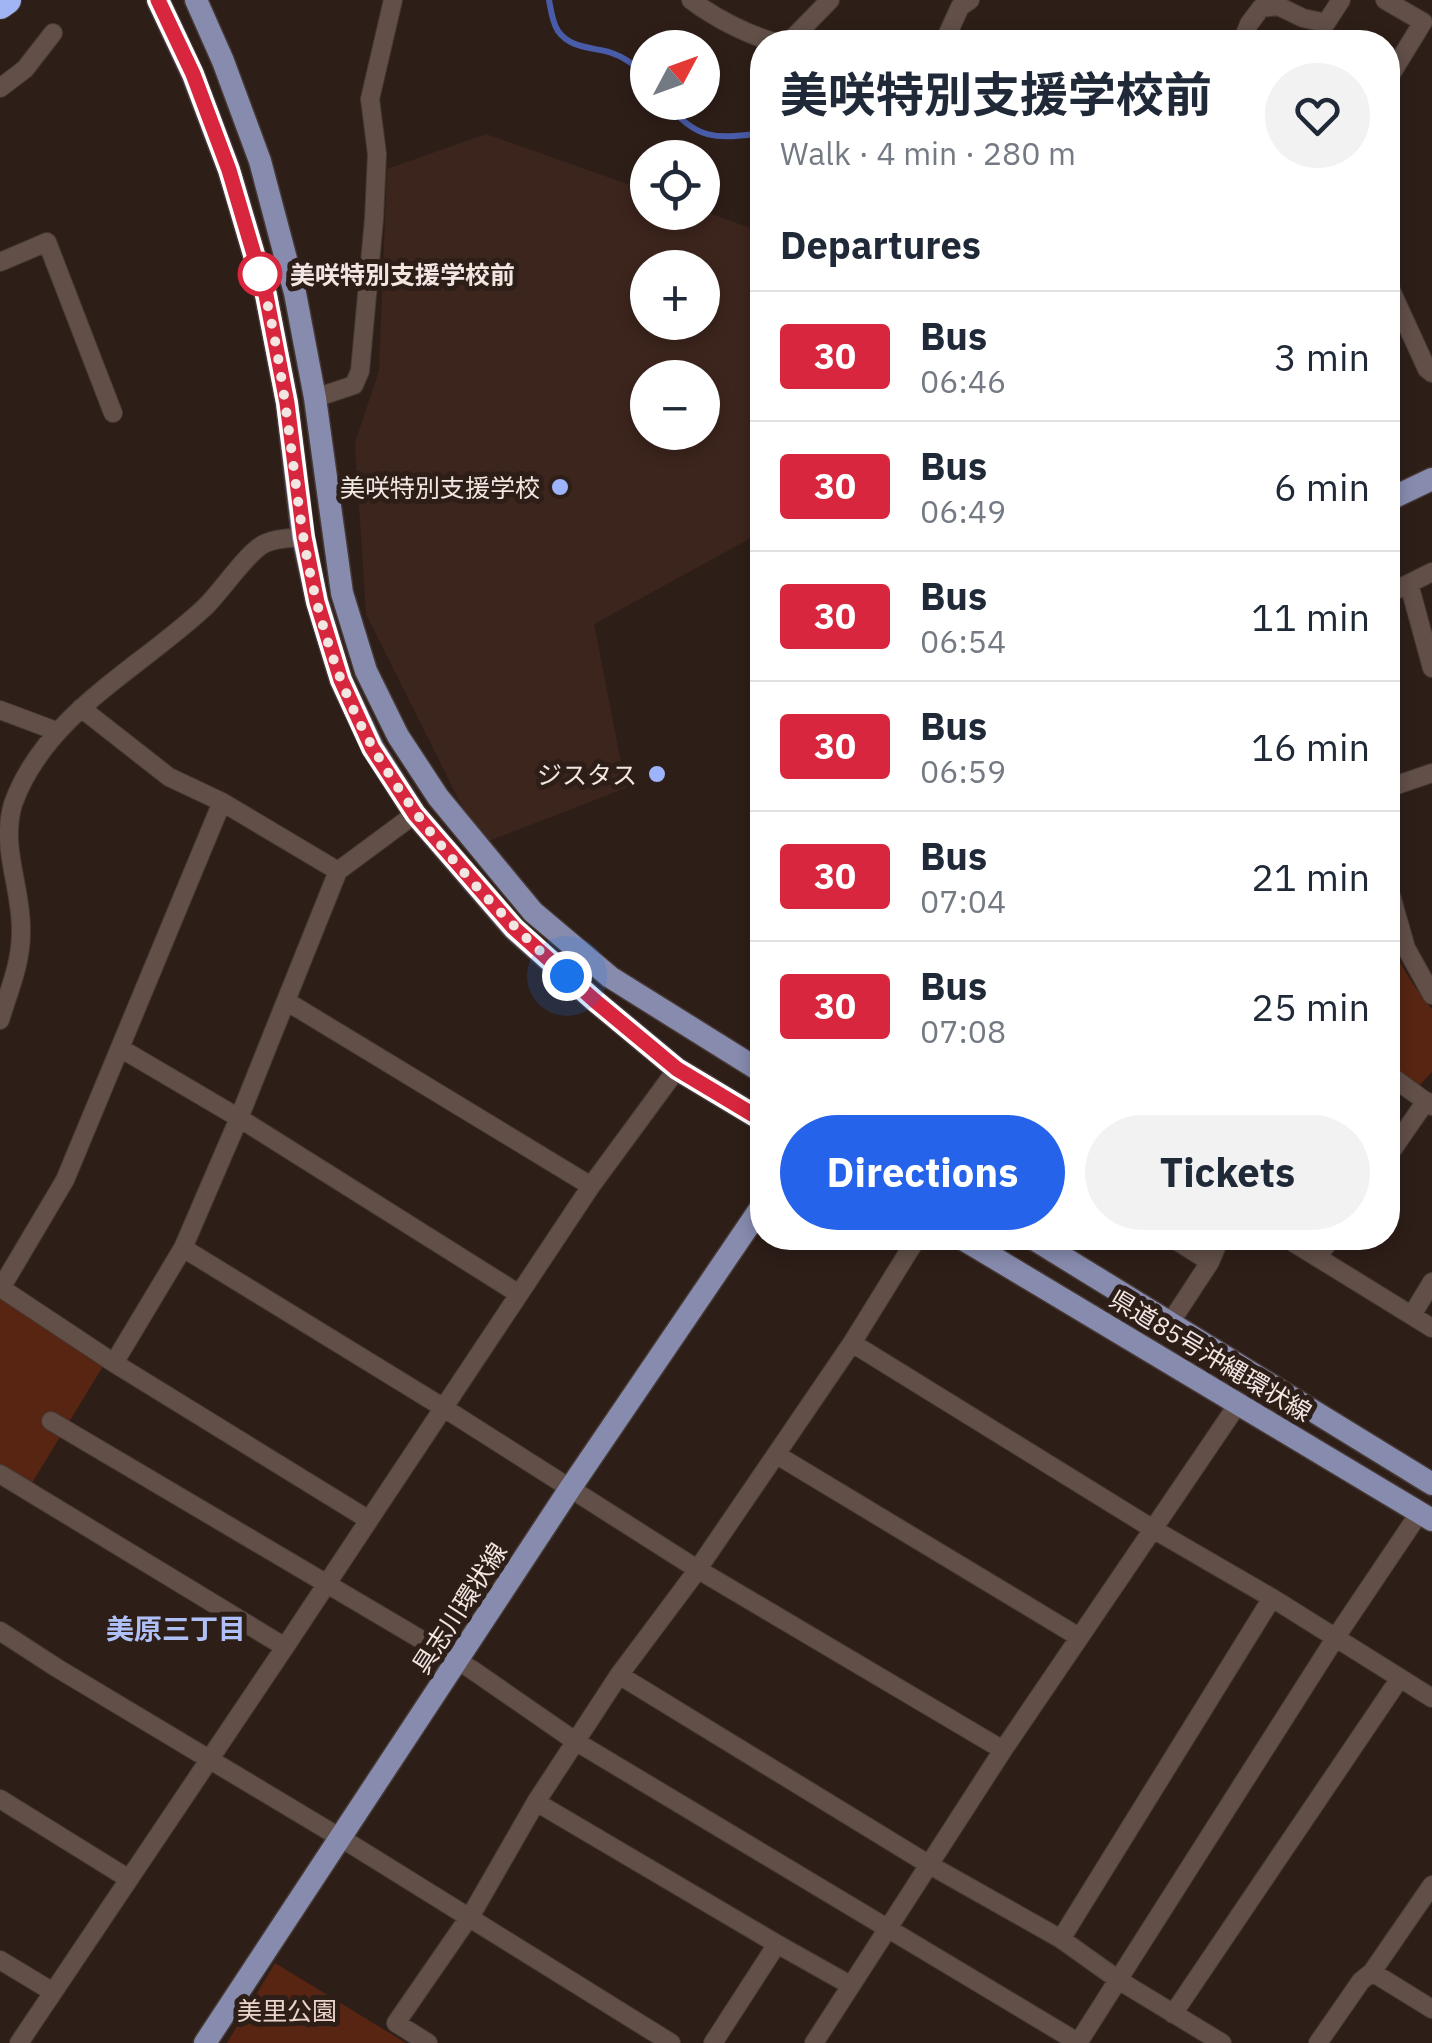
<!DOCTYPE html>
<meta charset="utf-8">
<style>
:root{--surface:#fff;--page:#f2f2f3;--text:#1f2937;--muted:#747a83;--line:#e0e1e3;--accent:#2563eb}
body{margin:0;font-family:"IBM Plex Sans","Noto Sans JP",sans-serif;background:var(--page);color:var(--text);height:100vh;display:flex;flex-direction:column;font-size:38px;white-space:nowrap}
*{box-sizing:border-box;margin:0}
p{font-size:32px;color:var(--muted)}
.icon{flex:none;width:55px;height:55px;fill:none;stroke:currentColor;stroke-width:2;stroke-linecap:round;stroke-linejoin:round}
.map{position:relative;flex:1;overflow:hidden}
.panel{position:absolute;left:750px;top:30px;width:650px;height:1220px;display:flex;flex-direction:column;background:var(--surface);border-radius:40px;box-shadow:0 5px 15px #0003}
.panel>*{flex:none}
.badge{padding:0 20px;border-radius:8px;font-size:35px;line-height:65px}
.needle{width:65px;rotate:49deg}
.controls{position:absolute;left:630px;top:30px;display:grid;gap:20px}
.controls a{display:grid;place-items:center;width:90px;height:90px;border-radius:50%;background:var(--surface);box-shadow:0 5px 15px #0003;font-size:50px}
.you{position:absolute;width:50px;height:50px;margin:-25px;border:8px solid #fff;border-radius:50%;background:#1a73e8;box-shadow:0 0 0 15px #1a73e833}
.map>.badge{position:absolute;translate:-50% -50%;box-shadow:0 0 0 5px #fff}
h2{padding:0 30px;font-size:38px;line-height:90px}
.round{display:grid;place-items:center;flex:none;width:105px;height:105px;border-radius:52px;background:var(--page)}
.overview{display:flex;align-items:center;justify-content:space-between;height:170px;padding:0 30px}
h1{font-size:48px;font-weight:700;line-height:75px}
.cta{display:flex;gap:20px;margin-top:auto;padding:20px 30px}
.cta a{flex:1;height:115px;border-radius:60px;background:var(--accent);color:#fff;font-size:40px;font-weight:700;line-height:115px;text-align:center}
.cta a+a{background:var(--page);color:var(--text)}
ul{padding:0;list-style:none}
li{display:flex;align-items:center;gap:30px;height:130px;padding:0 30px;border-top:2px solid var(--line)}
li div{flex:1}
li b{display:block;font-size:38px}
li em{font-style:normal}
li .badge{min-width:110px;font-weight:700;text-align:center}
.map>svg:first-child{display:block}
.built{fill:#3c251d;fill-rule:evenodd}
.green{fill:#572512}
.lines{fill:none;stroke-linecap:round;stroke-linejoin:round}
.stream{stroke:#495ca9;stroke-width:6}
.minor-casing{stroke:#463935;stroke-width:20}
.major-casing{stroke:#463935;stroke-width:25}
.highway-casing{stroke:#463935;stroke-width:30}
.minor{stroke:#614f48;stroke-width:18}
.major{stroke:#878caf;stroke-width:22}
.highway{stroke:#a1b5f4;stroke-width:28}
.line-casing{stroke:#fff;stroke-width:22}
.line{stroke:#d7263d;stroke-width:15}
.walk{stroke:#f1e6e2;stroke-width:10;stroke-dasharray:0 18}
.stop-dot{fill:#fff;stroke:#d7263d;stroke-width:5}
.poi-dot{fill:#9db4fd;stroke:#2e1e18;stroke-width:4}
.labels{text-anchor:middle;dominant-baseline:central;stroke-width:10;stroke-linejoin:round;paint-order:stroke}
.stop-label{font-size:25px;font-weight:bold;fill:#f1e6e2;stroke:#2e1e18;text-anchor:start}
.poi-label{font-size:25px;fill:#f1e6e2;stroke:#2e1e18;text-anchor:end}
.street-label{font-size:25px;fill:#f1e6e2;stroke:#2e1e18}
.park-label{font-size:25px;fill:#edd4cb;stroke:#2e1e18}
.neighbourhood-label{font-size:28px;font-weight:bold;fill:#afc0f7;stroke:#2e1e18}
</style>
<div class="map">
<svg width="1432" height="2043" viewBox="0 0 1432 2043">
<rect width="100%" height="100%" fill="#2e1e18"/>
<path class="built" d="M 486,134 L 647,191 L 648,212 L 703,211 L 762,232 L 762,532 L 594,624 L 626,788 L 481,844 L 366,614 L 355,443 L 379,371 L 387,169 ZM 648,268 L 702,268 L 702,322 L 648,322 ZM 648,378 L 702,378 L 702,432 L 648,432 Z"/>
<path class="green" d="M 1388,933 C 1396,961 1414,987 1432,1009 L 1432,1072 L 1417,1088 L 1388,1067 Z
M 0,1290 L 108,1358 L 27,1491 L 0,1474 Z
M 275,1963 L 406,2043 L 227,2043 Z"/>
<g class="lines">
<path class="stream" d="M 549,0 C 551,10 552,22 558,31 C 570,48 590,47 609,52 C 625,57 637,66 648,79
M 666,102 C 696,141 717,139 762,133"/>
<defs>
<path id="minor" d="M 691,0 C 715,18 746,34 774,42
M 1385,0 L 1423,22 L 1388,79
M 789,42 L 830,0
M 944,42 L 960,7 L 970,0
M 1242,42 L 1249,24 L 1261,8 L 1278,6 L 1303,18 L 1326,23 L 1341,0
M 0,88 L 25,69 L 53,33
M 0,262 L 47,242 L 113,413
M 1388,284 L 1427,369 L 1432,373
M 315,398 L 354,385 L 360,371 L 374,219 L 377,154 L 370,99 L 393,0
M 1409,584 L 1432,668
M 1388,594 L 1432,572
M 81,708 L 169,777 L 222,802 L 338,871
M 0,710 L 56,731
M 1388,788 L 1432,773
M 222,802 L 65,1180 L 1,1288 L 114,1363 L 369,1520 L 591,1186 L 286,1001
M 1388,885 L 1406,948 L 1432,995
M 0,1020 C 9,990 21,964 21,932 C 22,887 0,849 13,804 C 45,715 137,670 203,609 C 220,594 248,550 266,543 C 277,538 291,538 303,537
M 120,1048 L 239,1118 L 519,1294
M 1388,1074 L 1432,1106
M 1388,1156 L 1426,1101
M 591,1186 L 677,1069
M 1172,1238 L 1210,1262
M 1286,1238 L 1432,1328
M 183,1248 L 444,1408 L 697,1569 L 1003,1750
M 1318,1257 L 1331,1238
M 1412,1315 L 1432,1282
M 1170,1323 L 1210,1262 L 1220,1238
M 852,1343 L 917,1238
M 114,1363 L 183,1248 L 239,1118 L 338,871 L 415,814
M 51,1421 L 471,1669 L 575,1741 L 1079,2043
M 777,1455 L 1079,1637
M 0,1474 L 285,1647 L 19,2043
M 1272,1598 L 1400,1678
M 0,1631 L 57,1668 L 354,1846 L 671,2043
M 285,1647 L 369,1520
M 0,1799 L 129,1879
M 536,1802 L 619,1675 L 693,1576 L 852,1343 L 1153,1529 L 1272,1598 L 1061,1939 L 928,1864 L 619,1675
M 1061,1939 L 1120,1981 L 1222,2043
M 777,1944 L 850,1985
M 0,1960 L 53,1992
M 1372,1972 L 1432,2009
M 1173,2014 L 1400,1678 L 1432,1698
M 428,2043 L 396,2023 L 474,1910 L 536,1802 L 777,1944 L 713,2043
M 814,2043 L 1003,1750 L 1238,1404
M 1078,2043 L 1336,1637 L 1420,1512
M 1318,2043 L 1361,1981 L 1372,1972 L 1432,1885"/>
<path id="major" d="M 158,0 L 193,75 L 229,170 L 266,295 L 287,403 L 303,537 L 317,601 L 341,680 L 373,748 L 415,814 L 514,929 L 594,1000 L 677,1069 L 762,1120
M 196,0 L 223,61 L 260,161 L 295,293 L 315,398 L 342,593 L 366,671 L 398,736 L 438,797 L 533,912 L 610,977 L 762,1072
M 1388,500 L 1432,479
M 961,1238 L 1432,1520
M 1032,1238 L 1432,1484
M 205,2043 L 569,1490 L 762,1206"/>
<path id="highway" d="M 0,5 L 7,0"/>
</defs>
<use href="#minor" class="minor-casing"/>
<use href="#major" class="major-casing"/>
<use href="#highway" class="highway-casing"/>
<use href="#minor" class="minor"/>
<use href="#major" class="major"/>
<use href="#highway" class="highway"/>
</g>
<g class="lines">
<defs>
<path id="line" d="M 158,0 L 193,74 L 229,170 L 266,295 L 287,403 L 304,537 L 317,602 L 341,680 L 372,748 L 415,814 L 514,928 L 594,1000 L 677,1069 L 762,1120"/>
</defs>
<use href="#line" class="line-casing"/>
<use href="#line" class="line"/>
<path class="walk" d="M 260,274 L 257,264 C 283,353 289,444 303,535 C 315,608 337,687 375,751 C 425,836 494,910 567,976"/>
</g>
<circle class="stop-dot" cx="260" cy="274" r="20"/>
<g class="poi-dot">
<circle cx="560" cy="487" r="10"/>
<circle cx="657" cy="774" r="10"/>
</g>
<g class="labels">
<g class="stop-label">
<text x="290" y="274">美咲特別支援学校前</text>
</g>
<g class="poi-label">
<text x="540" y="487">美咲特別支援学校</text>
<text x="637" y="774">ジスタス</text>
</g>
<g class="street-label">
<text transform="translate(1211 1355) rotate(31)">県道85号沖縄環状線</text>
<text transform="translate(459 1608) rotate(-57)">具志川環状線</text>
</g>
<g class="park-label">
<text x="287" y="2010">美里公園</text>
</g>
<g class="neighbourhood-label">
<text x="176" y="1628">美原三丁目</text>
</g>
</g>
</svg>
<div class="controls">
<a><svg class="needle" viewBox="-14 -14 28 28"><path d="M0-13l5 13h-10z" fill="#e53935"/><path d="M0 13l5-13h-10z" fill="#747a83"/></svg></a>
<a><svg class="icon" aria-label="locate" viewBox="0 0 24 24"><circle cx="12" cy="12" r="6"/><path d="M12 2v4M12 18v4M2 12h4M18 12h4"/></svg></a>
<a>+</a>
<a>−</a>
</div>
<div class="you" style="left:567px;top:976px"></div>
<section class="panel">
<div class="overview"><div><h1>美咲特別支援学校前</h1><p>Walk · 4 min · 280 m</p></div><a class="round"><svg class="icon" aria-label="heart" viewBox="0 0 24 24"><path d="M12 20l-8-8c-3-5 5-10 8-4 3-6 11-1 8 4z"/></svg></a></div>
<h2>Departures</h2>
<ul>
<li><span class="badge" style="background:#d7263d;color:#fff">30</span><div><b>Bus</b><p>06:46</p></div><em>3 min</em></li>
<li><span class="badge" style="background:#d7263d;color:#fff">30</span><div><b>Bus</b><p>06:49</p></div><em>6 min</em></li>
<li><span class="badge" style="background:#d7263d;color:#fff">30</span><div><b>Bus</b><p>06:54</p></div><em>11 min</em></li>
<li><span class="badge" style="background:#d7263d;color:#fff">30</span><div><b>Bus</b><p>06:59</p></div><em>16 min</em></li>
<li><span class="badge" style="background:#d7263d;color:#fff">30</span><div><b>Bus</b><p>07:04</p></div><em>21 min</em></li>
<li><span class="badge" style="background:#d7263d;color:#fff">30</span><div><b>Bus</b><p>07:08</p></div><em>25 min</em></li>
</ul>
<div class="cta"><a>Directions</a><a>Tickets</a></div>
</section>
</div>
